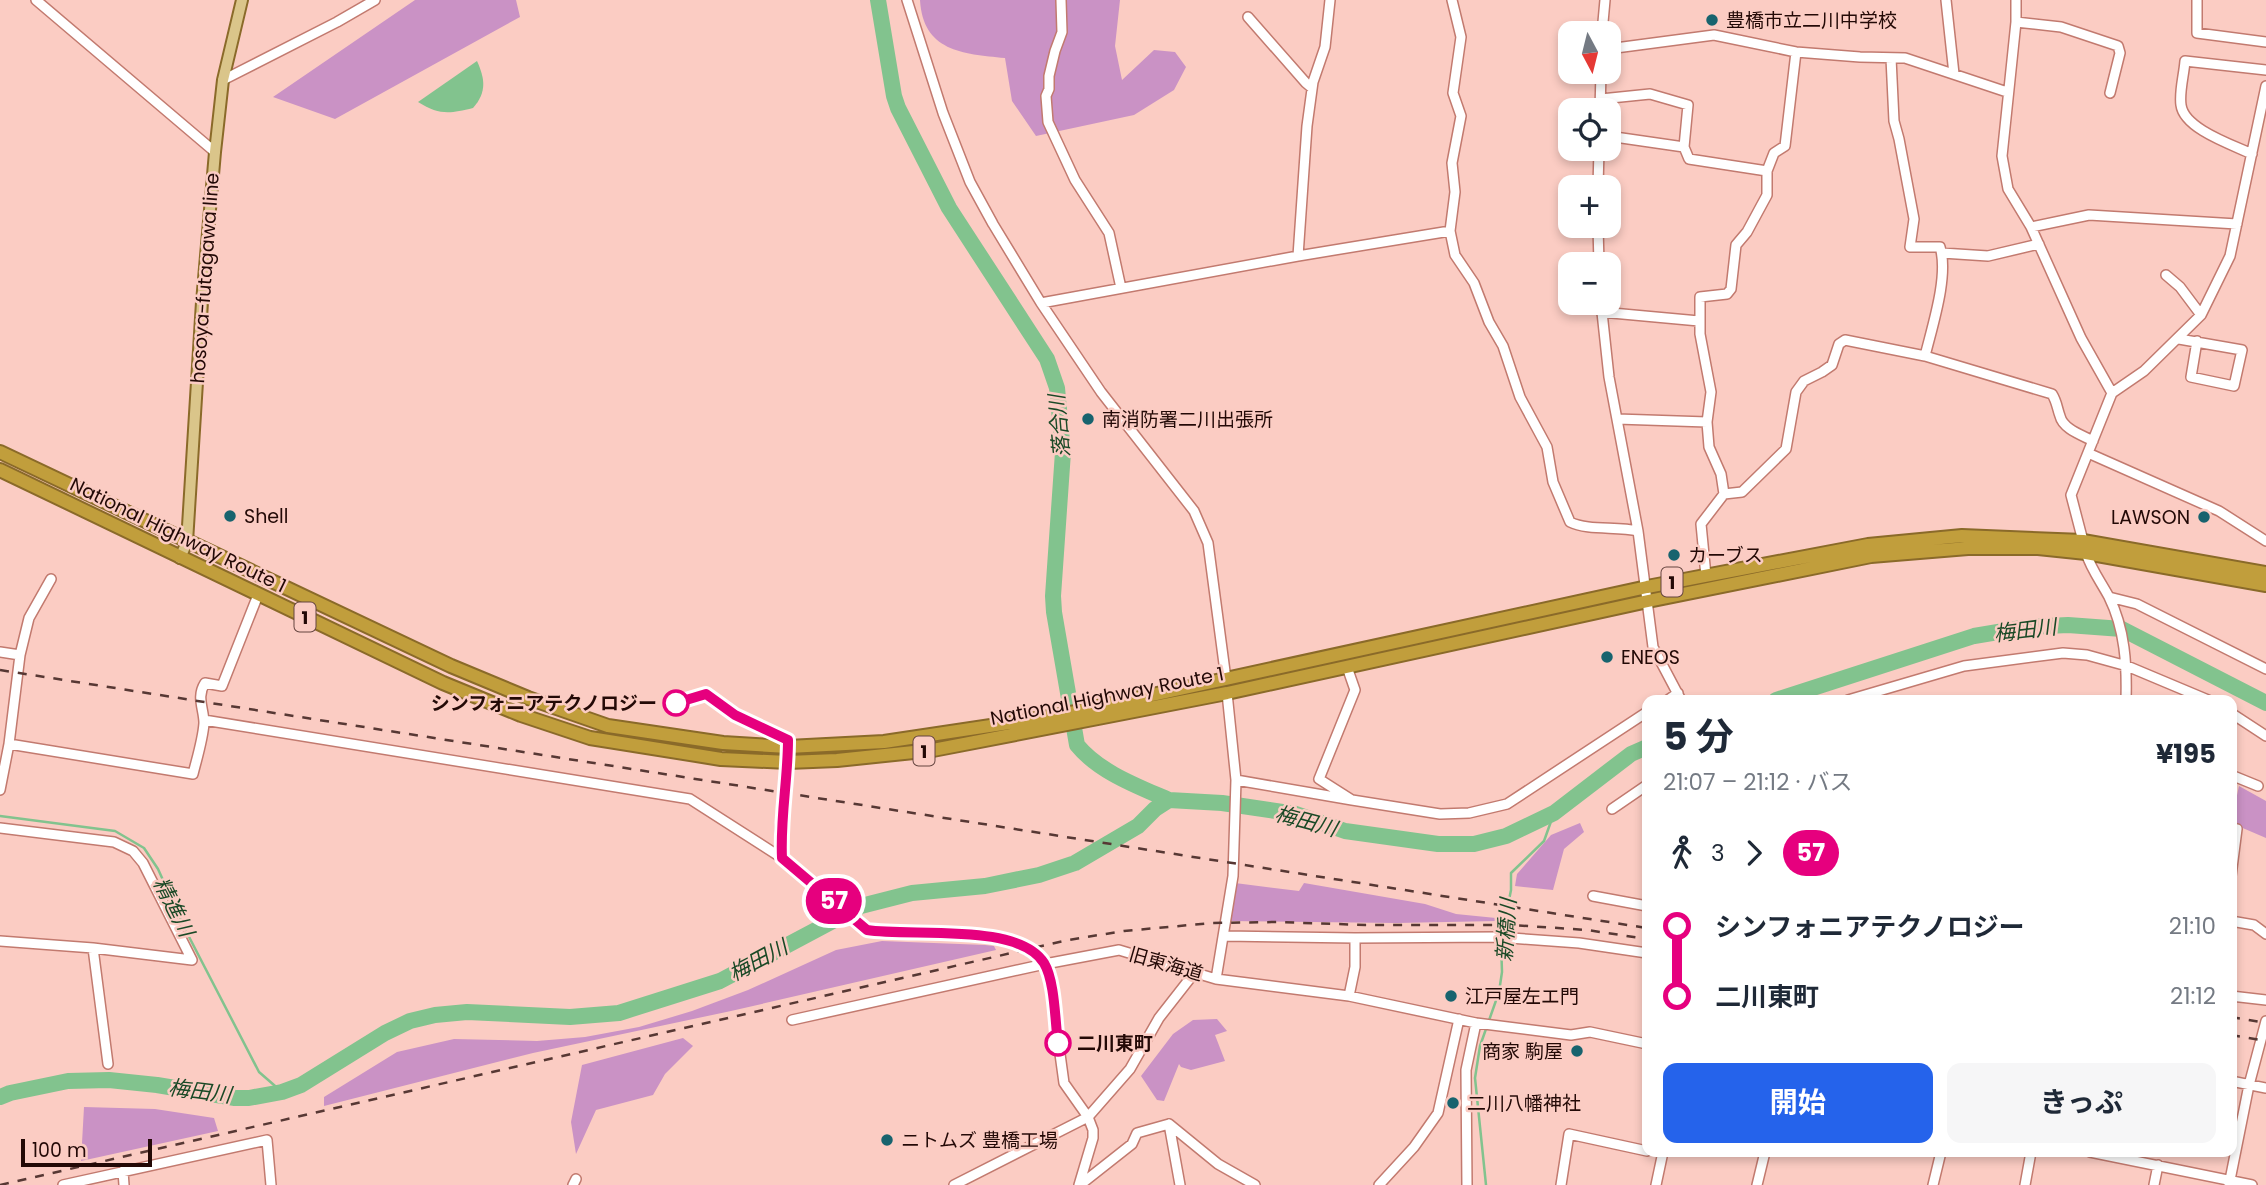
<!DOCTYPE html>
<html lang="ja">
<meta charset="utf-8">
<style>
:root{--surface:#fff;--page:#f6f6f7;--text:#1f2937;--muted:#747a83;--accent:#2563eb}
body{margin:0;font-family:Poppins,"Noto Sans JP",sans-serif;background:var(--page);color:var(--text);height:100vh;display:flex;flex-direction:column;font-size:26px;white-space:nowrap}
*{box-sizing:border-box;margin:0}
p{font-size:23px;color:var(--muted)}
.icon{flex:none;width:38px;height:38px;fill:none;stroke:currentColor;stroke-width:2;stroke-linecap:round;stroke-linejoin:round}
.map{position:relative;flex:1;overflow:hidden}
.sheet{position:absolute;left:1642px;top:695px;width:595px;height:462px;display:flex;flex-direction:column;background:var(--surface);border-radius:14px;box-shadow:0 4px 10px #0003}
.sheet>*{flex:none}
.badge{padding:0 14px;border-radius:23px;font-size:24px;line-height:46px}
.needle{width:46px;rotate:173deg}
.buttons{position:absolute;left:1558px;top:21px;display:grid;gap:14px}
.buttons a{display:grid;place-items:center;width:63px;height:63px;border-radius:14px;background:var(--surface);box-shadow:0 4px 10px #0003;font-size:35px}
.scale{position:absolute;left:21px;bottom:18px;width:131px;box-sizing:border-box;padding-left:7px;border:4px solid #230906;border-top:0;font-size:19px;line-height:24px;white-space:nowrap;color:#230906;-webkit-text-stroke:5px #fbccc3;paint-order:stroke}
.map>.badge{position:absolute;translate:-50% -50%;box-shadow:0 0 0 4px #fff}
.legs{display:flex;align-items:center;gap:10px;height:77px;padding:0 21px;font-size:23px}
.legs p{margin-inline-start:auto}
.head{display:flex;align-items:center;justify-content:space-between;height:119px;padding:0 21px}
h1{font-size:38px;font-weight:700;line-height:52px}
.cta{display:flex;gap:14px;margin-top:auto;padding:14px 21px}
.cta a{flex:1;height:80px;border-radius:14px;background:var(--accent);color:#fff;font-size:28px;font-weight:700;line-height:80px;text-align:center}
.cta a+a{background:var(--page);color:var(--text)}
ul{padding:0 21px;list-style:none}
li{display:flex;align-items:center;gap:24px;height:70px;font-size:26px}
li i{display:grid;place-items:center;width:10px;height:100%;margin:0 9px;background:currentColor}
li i::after{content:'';width:18px;height:18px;margin:-9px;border:5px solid;border-radius:50%;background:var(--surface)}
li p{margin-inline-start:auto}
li:first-child i{background:linear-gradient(#0000 50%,currentColor 0)}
li:last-child i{background:linear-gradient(currentColor 50%,#0000 0)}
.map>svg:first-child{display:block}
.green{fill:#ca92c5}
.water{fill:#82c38e}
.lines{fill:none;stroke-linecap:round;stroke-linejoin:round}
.stream{stroke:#82c38e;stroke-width:2.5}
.river{stroke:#82c38e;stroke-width:16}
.minor-casing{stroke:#c27a6f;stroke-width:12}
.major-casing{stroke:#8a6a29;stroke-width:14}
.highway-casing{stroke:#8a6a29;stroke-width:16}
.minor{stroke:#fff;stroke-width:9}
.major{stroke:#dac58a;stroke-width:10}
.highway{stroke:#c19e3c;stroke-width:12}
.rail{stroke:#573834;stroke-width:2.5;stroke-dasharray:9 9;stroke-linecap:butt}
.line-1-casing{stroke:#fff;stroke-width:16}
.line-1{stroke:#e6007e;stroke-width:10}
.poi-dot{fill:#17636e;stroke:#fbccc3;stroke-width:2.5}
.stop-1-dot{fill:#fff;stroke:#e6007e;stroke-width:3.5}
.labels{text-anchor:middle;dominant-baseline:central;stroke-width:5;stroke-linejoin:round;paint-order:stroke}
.shield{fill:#fbccc3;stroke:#64443f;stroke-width:2}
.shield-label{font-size:18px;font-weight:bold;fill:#230906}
.poi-label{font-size:19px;fill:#230906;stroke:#fbccc3;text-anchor:start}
.street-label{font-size:19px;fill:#230906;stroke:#fbccc3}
.stop-label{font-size:19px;font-weight:bold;fill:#230906;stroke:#fbccc3;text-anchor:end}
.water-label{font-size:21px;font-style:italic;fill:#1a4926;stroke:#fbccc3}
</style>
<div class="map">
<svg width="2266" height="1185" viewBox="0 0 2266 1185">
<rect width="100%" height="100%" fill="#fbccc3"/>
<path class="green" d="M 415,0 L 516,0 L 520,17 L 335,119 L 273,97 Z
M 920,0 L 1120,0 L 1115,46 L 1122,80 L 1154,50 L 1175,52 L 1186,67 L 1174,90 L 1134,115 L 1036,136 L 1012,101 L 1005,58 C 962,54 923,51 920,0 Z
M 2239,786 L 2266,801 L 2266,838 L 2231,823 Z
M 1580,823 L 1584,832 L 1564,849 L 1553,890 L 1515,886 L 1517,874 L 1551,835 Z
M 1235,883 L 1299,891 L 1304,883 L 1425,904 L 1456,914 L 1496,918 L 1497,921 L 1397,923 L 1229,921 Z
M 882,941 L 985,945 L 994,946 L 996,950 L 731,1011 L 533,1053 L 324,1106 L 324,1097 L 397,1052 L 454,1039 L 537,1041 L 585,1037 L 639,1027 L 692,1011 L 748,990 L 836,950 Z
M 1217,1019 L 1227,1031 L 1215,1035 L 1225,1061 L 1191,1070 L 1181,1067 L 1179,1064 L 1164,1101 L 1157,1100 L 1141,1076 L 1173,1034 L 1193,1020 Z
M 683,1038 L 693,1046 L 665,1074 L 653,1095 L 596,1110 L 576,1154 L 571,1122 L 582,1065 Z
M 84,1107 L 155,1109 L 214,1118 L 218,1131 L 81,1161 Z"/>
<path class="water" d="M 477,61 C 485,79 487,92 473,108 C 449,114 439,115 418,102 Z"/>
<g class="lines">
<path class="stream" d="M 0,816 L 115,831 L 144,848 L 158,869 L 186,931 L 259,1072 L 282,1092
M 1502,935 L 1511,890 L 1511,873 L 1544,841 L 1554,813
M 1486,1185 L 1475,1078 L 1480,1046 L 1499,992 L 1502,972 L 1501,941"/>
<path class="river" d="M 878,0 L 894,96 L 898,108 L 949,208 L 1047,359 L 1057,388 L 1063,452 L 1053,596 L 1054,612 L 1077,745 C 1099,772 1137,786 1169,800
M 1776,700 L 1974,636 L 2028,627 L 2068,625 L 2122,629 L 2266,703
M 0,1097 L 10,1093 L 68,1081 L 109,1080 L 157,1085 L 235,1098 L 249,1098 L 282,1092 L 301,1085 L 385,1033 L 410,1021 L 435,1015 L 467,1012 L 570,1017 L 619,1013 L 720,981 L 861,906 L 912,893 L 985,886 L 1039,875 L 1075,863 L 1138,826 L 1155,809 L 1169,800 L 1222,803 L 1296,814 L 1345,831 L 1438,844 L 1474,844 L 1506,836 L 1554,813 L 1631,754 L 1647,747"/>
<defs>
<path id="minor" d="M 36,0 L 215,152
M 907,0 L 943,113 L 970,182 L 993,224 L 1041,303 L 1101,392 L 1194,511 L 1208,543 L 1226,679
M 1061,0 L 1062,32 L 1055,51 L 1049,76 L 1049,89 L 1046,96 L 1048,122 L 1075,180 L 1109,233 L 1121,288
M 1946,0 L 1954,74
M 2016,0 L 2016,22 L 2002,156 L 2008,189 L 2031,227 L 2081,338 L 2112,393 L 2071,495 L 2083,541
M 2197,0 L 2197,33 L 2266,42
M 1248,17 L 1306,83 L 1312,88
M 2016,22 L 2061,27 L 2118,46 L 2120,53 L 2110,93
M 1602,33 L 1605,0
M 1608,49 L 1714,35 L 1796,52 L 1860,57 L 1905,58 L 2007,92
M 1891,58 L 1894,121 L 1899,139 L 1914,219 L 1910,247 L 1940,247 C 1949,276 1932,327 1925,356
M 223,80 L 337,22 L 375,0
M 1601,99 L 1650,94 L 1688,105 L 1684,147
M 1600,110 L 1601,72
M 1608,136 L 1684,147 L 1689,159 L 1767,171
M 2252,154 C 2233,145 2184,129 2181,105 C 2179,92 2184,75 2185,61 L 2266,70
M 1598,187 L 1599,149
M 1598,226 L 1599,264
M 2031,227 L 2089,215 L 2237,224
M 1450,231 L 1455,192 L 1452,163 L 1461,116 L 1453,93 L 1461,37 L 1452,0
M 1942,253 L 1988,256 L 2039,244
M 1298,256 L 1307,126 L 1313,82 L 1325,47 L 1330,0
M 2166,275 L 2180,287 L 2201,315
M 1041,303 L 1298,256 L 1450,231 L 1455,255 L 1474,283 L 1489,322 L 1503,346 L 1520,397 L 1547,447 L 1553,482 L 1570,522 C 1588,531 1617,526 1638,531
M 1601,303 L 1609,377 L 1638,531 L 1653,647 L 1681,700
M 1601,312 L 1699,321
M 2179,339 L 2242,350 L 2234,386 L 2191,377 L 2197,341
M 2112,393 L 2144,371 L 2201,315 L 2230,256 L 2266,86
M 1617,419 L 1707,422
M 2088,453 L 2219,511 L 2266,541
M 1724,494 L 1742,492 L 1786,449 L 1796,392 L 1804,381 L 1822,372 L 1832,365 L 1839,344 L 1845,340 L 1925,356 L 2052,394 C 2057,402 2057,408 2060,416 C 2063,429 2082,435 2093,441
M 2086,553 C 2091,569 2101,582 2109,597 C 2125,629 2127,665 2126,700
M 1706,576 L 1701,524 L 1724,494 L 1721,474 L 1709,447 L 1707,422 L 1711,392 L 1700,334 L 1700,297 L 1727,294 L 1731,289 L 1736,245 L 1747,232 L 1767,195 L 1767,171 L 1774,153 L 1785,146 L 1796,52
M 2109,597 L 2137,604 L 2266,669
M 0,652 L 20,655
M 1227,693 L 1236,780 L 1352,800 L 1319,779 L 1355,690 L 1347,667
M 1668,700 L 1678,693
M 1848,700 L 1964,666 L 2063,653 L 2087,655 L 2127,666 L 2208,700
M 2231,713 L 2266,736
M 204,720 L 690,799 L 782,858 L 867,930 C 919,939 1024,917 1049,974 L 1064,1083 L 1088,1117 L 1093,1130 L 1093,1138 L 1079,1185
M 9,744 L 20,655 L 29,618 L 51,579
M 2231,775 L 2258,786
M 0,790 L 9,744 L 193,774 C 197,758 203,739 204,723 C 204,709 196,697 205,683 L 222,686 L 258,595
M 1352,800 L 1440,814 L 1469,813 L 1507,804 L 1647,712
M 1612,809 L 1647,785
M 0,828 L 114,842 L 133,851 L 143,863 L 192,960
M 2231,828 L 2237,829 L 2231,876
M 782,858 L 780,834 L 788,747
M 1593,896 L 1647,906
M 2231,921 L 2254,925 L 2266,934
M 1225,936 L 1355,938 L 1497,937 L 1579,943 L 1647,953
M 0,941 L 93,948 L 192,960
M 93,948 L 108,1064
M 1216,979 L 1233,876 L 1236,780
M 1349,996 L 1355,967 L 1355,938
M 2231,996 L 2266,1000
M 792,1020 L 1045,964 L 1119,950 L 1216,979 L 1349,996 L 1476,1023 L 1571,1035 L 1590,1032 L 1647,1044
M 2231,1081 L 2266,1088
M 1169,1124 L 1180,1185
M 2090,1152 L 2252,1185
M 123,1171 L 124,1185
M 63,1185 L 267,1140 L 271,1185
M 573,1185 L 576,1179
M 954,1185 L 1088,1117 L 1130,1069 L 1159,1018 L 1195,972
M 1080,1185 L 1132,1144 L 1137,1133 L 1169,1124 L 1218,1164 L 1255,1185
M 1379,1185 L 1414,1147 L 1438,1113 L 1459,1019
M 1467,1185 L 1466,1070 L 1476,1023
M 1561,1185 L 1569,1134 L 1647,1151
M 1656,1185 L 1663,1152
M 1757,1185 L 1765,1152
M 1933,1185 L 1941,1152
M 2025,1185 L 2031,1152
M 2154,1185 L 2158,1165
M 2229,1185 L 2249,1085 L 2266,1021"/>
<path id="major" d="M 180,558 L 187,542 L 202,302 L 215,152 L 223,80 L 242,0"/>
<path id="highway" d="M 0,452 L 451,666 L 528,698 L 608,726 L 723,743 L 788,747 L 884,742 L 1056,716 L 1647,587 L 1868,545 L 1962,536 L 2083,541 L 2266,573
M 0,470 L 443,683 L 521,715 L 590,738 L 721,759 L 788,762 L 837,760 L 933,750 L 1227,693 L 1648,601 L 1871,556 L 1968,548 L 2038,548 L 2086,553 L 2266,585"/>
</defs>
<use href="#minor" class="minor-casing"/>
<use href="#major" class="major-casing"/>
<use href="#highway" class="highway-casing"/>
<use href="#minor" class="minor"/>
<use href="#major" class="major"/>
<use href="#highway" class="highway"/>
<path class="rail" d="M 0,670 L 1647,928
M 2231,1017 L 2266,1023
M 2231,1035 L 2266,1041
M 0,1185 L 1068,940 L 1124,931 L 1212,923 L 1277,922 L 1366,925 L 1512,925 L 1587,930 L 1647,939"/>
</g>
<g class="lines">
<defs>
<path id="line-1" d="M 676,703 L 706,694 L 735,715 L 788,740 C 788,779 780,818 782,858 L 867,930 C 912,937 1018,922 1044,963 C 1055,981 1055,1022 1058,1043"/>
</defs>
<use href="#line-1" class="line-1-casing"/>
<use href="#line-1" class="line-1"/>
</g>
<g class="poi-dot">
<circle cx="1712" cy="20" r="7"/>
<circle cx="1088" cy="419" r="7"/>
<circle cx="230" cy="516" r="7"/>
<circle cx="2204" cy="517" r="7"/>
<circle cx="1674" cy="555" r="7"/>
<circle cx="1607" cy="657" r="7"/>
<circle cx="1451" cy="996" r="7"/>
<circle cx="1577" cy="1051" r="7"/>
<circle cx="1453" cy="1103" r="7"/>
<circle cx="887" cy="1140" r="7"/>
</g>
<g class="stop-1-dot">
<circle cx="676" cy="703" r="12"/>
<circle cx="1058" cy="1043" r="12"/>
</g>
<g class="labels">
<g class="shield">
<rect x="1661.5" y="567.5" width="21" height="29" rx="5"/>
<rect x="294.5" y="602.5" width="21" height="29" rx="5"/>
<rect x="913.5" y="736.5" width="21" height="29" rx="5"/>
</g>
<g class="shield-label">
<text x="1672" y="582">1</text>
<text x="305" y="617">1</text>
<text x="924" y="751">1</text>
</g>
<g class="poi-label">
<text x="1726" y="20">豊橋市立二川中学校</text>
<text x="1102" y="419">南消防署二川出張所</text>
<text x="244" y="516">Shell</text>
<text x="2190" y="517" text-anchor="end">LAWSON</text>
<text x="1688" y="555">カーブス</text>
<text x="1621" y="657">ENEOS</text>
<text x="1465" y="996">江戸屋左エ門</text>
<text x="1563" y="1051" text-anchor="end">商家 駒屋</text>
<text x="1467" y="1103">二川八幡神社</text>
<text x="901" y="1140">ニトムズ 豊橋工場</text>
</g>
<g class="street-label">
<text transform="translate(205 278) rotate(-86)">hosoya-futagawa line</text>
<text transform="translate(178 535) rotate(26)">National Highway Route 1</text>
<text transform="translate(1107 696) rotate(-11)">National Highway Route 1</text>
<text transform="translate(1166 964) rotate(16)">旧東海道</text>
</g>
<g class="stop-label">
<text x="657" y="703">シンフォニアテクノロジー</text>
<text x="1077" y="1043" text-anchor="start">二川東町</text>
</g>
<g class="water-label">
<text transform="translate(1059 426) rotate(-95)">落合川</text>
<text transform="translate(2025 630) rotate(-7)">梅田川</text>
<text transform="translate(1306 821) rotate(15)">梅田川</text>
<text transform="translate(174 907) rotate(63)">精進川</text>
<text transform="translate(1506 930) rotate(-86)">新橋川</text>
<text transform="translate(758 960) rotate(-28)">梅田川</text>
<text transform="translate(200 1091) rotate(7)">梅田川</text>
</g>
</g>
</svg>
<div class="buttons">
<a><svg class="needle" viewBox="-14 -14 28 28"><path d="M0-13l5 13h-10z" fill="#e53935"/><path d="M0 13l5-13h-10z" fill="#747a83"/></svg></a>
<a><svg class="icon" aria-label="locate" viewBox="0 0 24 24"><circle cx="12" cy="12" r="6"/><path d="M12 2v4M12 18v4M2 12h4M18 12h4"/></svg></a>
<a>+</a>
<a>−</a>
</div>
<div class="scale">100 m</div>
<b class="badge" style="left:834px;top:901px;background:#e6007e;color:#fff">57</b>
<section class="sheet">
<div class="head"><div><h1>5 分</h1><p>21:07 – 21:12 · バス</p></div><b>¥195</b></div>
<div class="legs"><svg class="icon" aria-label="walk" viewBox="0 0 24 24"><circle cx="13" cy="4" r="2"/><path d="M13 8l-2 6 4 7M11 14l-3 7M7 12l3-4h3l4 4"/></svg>3<svg class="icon" aria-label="forward" viewBox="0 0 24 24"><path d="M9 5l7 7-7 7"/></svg><b class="badge" style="background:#e6007e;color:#fff">57</b></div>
<ul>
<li><i style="color:#e6007e"></i><b>シンフォニアテクノロジー</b><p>21:10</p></li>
<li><i style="color:#e6007e"></i><b>二川東町</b><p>21:12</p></li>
</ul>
<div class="cta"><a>開始</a><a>きっぷ</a></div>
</section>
</div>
